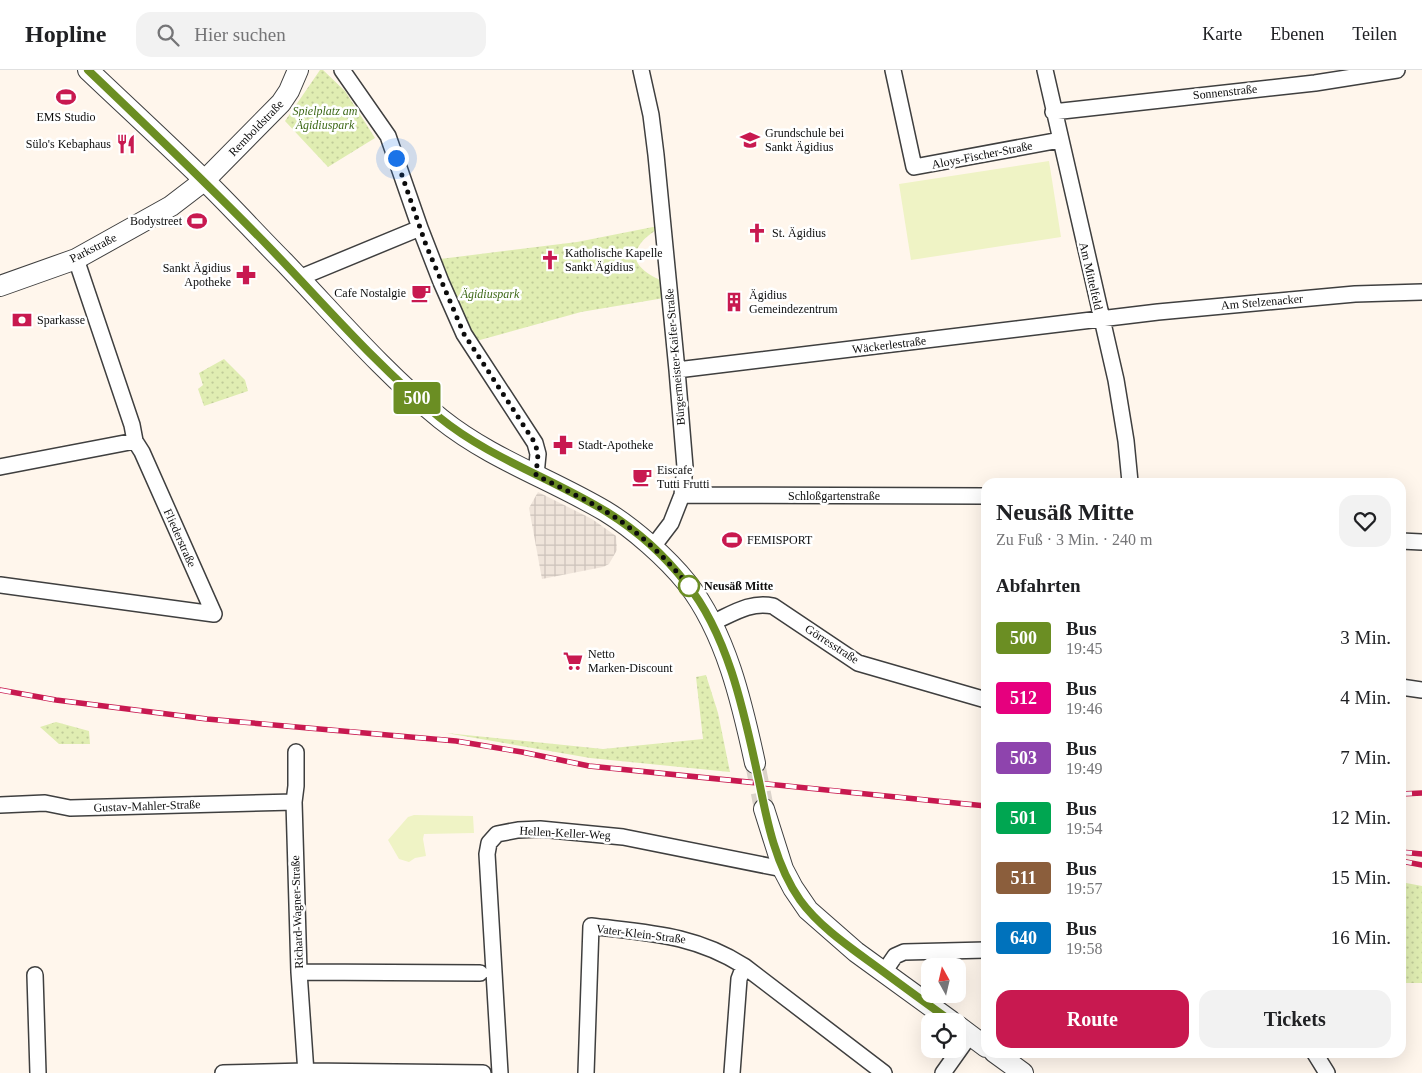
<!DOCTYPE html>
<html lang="de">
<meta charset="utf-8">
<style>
:root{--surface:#fff;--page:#f2f2f2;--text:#202124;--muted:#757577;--line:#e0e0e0;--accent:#c81950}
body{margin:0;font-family:"Times New Roman",serif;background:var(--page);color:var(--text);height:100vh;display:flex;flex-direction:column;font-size:19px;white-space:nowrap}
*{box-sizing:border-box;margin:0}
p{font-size:16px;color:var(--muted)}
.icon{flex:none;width:28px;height:28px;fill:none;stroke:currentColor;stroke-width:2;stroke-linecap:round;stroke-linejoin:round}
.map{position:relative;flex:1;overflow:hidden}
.panel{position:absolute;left:981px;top:408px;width:425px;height:580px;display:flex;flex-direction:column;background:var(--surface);border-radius:15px;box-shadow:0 5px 20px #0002}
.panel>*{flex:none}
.badge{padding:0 10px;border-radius:4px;font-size:18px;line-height:32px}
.needle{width:32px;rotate:352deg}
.buttons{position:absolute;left:921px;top:888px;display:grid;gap:10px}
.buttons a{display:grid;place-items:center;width:45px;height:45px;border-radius:10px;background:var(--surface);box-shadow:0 5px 20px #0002;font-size:25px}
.you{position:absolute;width:25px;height:25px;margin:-12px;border:4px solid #fff;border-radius:50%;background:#1a73e8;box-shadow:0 0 0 8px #1a73e833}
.map>.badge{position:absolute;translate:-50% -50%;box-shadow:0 0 0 2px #fff}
h2{padding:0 15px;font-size:19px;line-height:45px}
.round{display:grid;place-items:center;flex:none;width:52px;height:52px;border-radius:15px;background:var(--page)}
.summary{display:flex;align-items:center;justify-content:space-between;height:85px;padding:0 15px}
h1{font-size:24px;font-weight:700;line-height:38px}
.action{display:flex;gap:10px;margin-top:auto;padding:10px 15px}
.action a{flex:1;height:58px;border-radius:15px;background:var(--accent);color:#fff;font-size:20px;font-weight:700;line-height:58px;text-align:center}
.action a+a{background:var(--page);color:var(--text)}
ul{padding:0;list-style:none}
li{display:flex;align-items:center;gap:15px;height:60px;padding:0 15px}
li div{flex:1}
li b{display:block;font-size:19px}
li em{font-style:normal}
li .badge{min-width:55px;font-weight:700;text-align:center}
header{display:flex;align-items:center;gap:30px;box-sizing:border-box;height:70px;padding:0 25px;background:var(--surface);border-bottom:1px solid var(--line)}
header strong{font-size:24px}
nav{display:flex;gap:28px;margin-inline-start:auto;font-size:18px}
.search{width:350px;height:45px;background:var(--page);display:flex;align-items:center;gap:12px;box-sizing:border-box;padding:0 18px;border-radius:15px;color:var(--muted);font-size:19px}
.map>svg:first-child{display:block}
.green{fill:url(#green-dots)}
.pitch{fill:#eff3c5}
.plaza{fill:url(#plaza-grid)}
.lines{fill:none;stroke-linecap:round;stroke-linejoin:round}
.tertiary-tunnel{stroke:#dbd3ca;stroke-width:20;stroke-dasharray:20 10;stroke-linecap:butt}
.minor-casing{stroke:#3f3f3f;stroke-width:18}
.tertiary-casing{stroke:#3f3f3f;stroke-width:22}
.minor{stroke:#fff;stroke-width:15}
.tertiary{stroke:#fff;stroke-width:20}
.rail-casing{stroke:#c81950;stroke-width:5.5}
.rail{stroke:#fff;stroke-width:4;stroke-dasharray:11;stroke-linecap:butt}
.line-casing{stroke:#fff;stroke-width:11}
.line{stroke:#6b8e23;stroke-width:8}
.walk{stroke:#0c0c0c;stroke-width:5;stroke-dasharray:0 9}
.stop-dot{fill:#fff;stroke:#6b8e23;stroke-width:2.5}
.labels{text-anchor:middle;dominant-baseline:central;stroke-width:5;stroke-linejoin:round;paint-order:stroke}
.street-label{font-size:12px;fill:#0c0c0c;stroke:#fff}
.park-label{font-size:12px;font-style:italic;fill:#3e6918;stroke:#fff}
.poi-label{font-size:12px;fill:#0c0c0c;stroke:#fff;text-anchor:start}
.stop-label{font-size:12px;font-weight:bold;fill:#0c0c0c;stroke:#fff;text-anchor:start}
</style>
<header>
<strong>Hopline</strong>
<div class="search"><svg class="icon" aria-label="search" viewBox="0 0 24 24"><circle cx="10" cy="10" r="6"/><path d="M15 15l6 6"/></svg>Hier suchen</div>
<nav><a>Karte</a><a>Ebenen</a><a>Teilen</a></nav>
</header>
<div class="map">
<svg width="1422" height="1003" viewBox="0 0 1422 1003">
<defs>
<pattern id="green-dots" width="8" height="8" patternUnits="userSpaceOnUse" patternTransform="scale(1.25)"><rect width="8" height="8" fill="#e0edb2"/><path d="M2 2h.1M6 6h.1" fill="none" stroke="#bfca98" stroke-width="1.8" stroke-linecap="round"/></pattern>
<pattern id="plaza-grid" width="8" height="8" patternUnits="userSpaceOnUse" patternTransform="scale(1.25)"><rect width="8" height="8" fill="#efe4da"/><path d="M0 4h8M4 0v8" fill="none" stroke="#ccc2ba"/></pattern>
</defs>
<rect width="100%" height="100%" fill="#fff6ec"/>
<path class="green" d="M 320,0 L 323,0 L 345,21 L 375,68 L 328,97 L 285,51 Z
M 663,155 C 655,161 644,167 639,176 C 626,195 654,208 668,213 L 670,227 L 581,242 L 469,273 L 432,190 L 577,172 Z
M 224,289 L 245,310 L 248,321 L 204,336 L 198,319 L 203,315 L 199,303 Z
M 706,605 L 718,643 L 730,702 L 590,688 L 446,663 L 603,679 L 703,669 L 696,607 Z
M 56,652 L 89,661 L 90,674 L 59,674 L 40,657 Z
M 1401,812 L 1422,816 L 1422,913 L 1401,913 Z"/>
<path class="pitch" d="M 1049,91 L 1061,167 L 911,190 L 899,114 Z
M 414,745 L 473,746 L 474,763 L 424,764 L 423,769 L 426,786 L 415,788 L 409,792 L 399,789 L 388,770 L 408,747 Z"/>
<path class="plaza" d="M 538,422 L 592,449 L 616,466 L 617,480 L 609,494 L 603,497 L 542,509 L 529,438 Z"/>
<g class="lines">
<path class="tertiary-tunnel" d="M 755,693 L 764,739"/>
<defs>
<path id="minor" d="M 641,0 L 651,45 L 656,85 L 677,300 L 685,397 L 682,425 L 671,453 L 652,478
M 893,0 L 914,97 L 1060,70
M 1045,0 L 1116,310 L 1126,371 L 1130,412
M 1053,42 L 1315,13 L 1397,0
M 420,158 L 441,212 L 464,264 L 535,373 L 538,384 L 536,405
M 299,208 L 420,158 L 388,66 L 342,0
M 677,300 L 1158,242 L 1355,224 L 1422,222
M 0,397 L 135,371
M 682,425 L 986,426
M 1401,471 L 1422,472
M 0,515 L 214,544 L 142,382 L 135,371 L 132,355 L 76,189
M 712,553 C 732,544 750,531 773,536 L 858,593 L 986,630
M 1401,617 L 1422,620
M 296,682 L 296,716 L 294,732 L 299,902 L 306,1003
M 0,735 L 45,733 L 70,738 L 294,732
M 299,902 L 480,903
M 884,902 L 895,886 L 904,882 L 986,880
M 35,905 L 38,1003
M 1314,982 L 1327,1003
M 223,1003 L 306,1001 L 483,1003
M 500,1003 L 487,784 L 489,773 L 497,764 L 518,760 L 540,759 L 623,767 L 783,799
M 586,1003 L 591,856 C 647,863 694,864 744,896 L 884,1003
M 732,1003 L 739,909 L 744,896
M 943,1003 L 970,965"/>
<path id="tertiary" d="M 88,0 C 126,36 165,72 203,109 C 231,136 256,164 283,191 C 334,244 384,303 441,349 C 491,389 551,409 605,441 C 633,458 667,488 687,513 C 726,563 742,633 755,693
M 0,216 L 76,189 L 171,136 L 205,110 L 281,33 L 289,21 L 298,0
M 764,739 L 783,799 L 793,818 L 808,840 L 856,882 L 951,951
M 958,956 L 986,977
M 994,982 L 1023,1003"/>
</defs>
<use href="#minor" class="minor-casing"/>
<use href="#tertiary" class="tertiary-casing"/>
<use href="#minor" class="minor"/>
<use href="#tertiary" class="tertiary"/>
<defs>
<path id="rail" d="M 0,620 L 56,630 L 207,649 L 456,671 L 522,682 L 589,696 L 986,736
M 1401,724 L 1422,723
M 1401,782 L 1422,784
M 1401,791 L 1422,795"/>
</defs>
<use href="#rail" class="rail-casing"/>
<use href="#rail" class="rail"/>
</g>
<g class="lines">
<defs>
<path id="line" d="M 88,0 C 149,58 210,116 269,177 C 324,234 377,296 439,347 C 489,388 552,408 607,442 C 636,460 665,486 686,513 C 729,565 745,647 759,711 C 767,752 776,796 800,830 C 820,858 854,880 881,900 C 904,917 927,934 951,951"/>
</defs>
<use href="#line" class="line-casing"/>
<use href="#line" class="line"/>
<path class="walk" d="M 396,88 L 426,175 L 464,264 L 535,373 L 538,384 L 536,405 C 559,417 583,428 605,441 C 637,460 666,488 689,516"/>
</g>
<defs>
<symbol id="stadium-bare" viewBox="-9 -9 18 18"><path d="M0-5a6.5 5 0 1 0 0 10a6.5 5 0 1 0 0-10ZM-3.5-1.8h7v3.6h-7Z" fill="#c81950" stroke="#fff" stroke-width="2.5" paint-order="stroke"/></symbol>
<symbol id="school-bare" viewBox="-9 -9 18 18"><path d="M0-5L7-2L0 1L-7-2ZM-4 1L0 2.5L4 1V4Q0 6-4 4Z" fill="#c81950" stroke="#fff" stroke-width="2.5" paint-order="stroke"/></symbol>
<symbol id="restaurant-bare" viewBox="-9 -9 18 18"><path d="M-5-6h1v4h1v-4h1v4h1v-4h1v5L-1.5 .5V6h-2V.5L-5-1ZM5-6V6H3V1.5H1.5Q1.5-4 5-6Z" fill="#c81950" stroke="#fff" stroke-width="2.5" paint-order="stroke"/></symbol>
<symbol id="church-bare" viewBox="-9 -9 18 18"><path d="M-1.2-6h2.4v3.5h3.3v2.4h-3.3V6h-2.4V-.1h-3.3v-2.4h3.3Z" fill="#c81950" stroke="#fff" stroke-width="2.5" paint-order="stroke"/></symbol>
<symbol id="pharmacy-bare" viewBox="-9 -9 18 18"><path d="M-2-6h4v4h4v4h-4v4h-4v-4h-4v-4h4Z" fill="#c81950" stroke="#fff" stroke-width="2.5" paint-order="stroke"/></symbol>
<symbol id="cafe-bare" viewBox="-9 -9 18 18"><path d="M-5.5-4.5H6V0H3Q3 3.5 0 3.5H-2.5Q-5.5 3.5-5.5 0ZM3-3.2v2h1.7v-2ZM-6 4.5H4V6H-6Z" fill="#c81950" stroke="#fff" stroke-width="2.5" paint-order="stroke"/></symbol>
<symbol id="building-bare" viewBox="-9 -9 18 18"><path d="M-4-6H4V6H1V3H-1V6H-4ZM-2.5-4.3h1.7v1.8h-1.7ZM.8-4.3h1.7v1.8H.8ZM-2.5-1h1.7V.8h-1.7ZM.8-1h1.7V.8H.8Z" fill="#c81950" stroke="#fff" stroke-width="2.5" paint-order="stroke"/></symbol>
<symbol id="bank-bare" viewBox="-9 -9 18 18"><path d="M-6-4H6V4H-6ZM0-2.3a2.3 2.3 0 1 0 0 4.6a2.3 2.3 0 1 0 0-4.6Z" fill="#c81950" stroke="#fff" stroke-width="2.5" paint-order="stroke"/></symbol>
<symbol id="supermarket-bare" viewBox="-9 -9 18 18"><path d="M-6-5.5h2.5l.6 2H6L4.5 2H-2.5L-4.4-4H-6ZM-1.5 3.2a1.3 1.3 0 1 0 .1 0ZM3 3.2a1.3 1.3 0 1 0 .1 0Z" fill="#c81950" stroke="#fff" stroke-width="2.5" paint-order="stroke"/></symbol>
</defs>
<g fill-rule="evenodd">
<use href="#stadium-bare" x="52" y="13" width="28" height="28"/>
<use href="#school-bare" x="736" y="56" width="28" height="28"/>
<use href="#restaurant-bare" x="112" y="60" width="28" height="28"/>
<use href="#stadium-bare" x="183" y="137" width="28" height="28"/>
<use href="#church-bare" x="743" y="149" width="28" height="28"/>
<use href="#church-bare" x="536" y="176" width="28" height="28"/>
<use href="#pharmacy-bare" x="232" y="191" width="28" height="28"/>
<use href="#cafe-bare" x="407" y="209" width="28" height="28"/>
<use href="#building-bare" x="720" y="218" width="28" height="28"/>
<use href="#bank-bare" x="8" y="236" width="28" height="28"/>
<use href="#pharmacy-bare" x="549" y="361" width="28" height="28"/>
<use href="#cafe-bare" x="628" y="393" width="28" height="28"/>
<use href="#stadium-bare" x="718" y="456" width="28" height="28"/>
<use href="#supermarket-bare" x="559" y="577" width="28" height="28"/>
</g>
<circle class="stop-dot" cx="689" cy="516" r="10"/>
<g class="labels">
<g class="street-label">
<text transform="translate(1225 22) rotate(-6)">Sonnenstraße</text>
<text transform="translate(256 58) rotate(-46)">Remboldstraße</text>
<text transform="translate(982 85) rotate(-11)">Aloys-Fischer-Straße</text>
<text transform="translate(93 178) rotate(-27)">Parkstraße</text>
<text transform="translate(1091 206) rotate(77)">Am Mittelfeld</text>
<text transform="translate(1262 232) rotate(-5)">Am Stelzenacker</text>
<text transform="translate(889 275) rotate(-7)">Wäckerlestraße</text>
<text transform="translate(675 287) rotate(-95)">Bürgermeister-Kaifer-Straße</text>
<text x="834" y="426">Schloßgartenstraße</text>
<text transform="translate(180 468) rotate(66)">Fliederstraße</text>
<text transform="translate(832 574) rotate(33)">Görresstraße</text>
<text transform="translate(147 736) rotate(-2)">Gustav-Mahler-Straße</text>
<text transform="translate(565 763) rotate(3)">Hellen-Keller-Weg</text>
<text transform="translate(297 842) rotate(-92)">Richard-Wagner-Straße</text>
<text transform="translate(641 864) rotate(7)">Vater-Klein-Straße</text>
</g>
<g class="park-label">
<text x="325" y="41">Spielplatz am<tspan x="325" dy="14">Ägidiuspark</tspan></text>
<text x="490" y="224">Ägidiuspark</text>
</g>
<g class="poi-label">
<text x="66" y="47" text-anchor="middle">EMS Studio</text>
<text x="765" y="63">Grundschule bei<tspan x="765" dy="14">Sankt Ägidius</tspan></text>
<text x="111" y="74" text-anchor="end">Sülo's Kebaphaus</text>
<text x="182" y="151" text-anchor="end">Bodystreet</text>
<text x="772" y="163">St. Ägidius</text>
<text x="565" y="183">Katholische Kapelle<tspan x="565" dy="14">Sankt Ägidius</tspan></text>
<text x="231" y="198" text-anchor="end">Sankt Ägidius<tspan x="231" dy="14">Apotheke</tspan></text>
<text x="406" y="223" text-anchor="end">Cafe Nostalgie</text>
<text x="749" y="225">Ägidius<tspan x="749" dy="14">Gemeindezentrum</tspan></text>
<text x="37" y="250">Sparkasse</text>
<text x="578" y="375">Stadt-Apotheke</text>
<text x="657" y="400">Eiscafe<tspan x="657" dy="14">Tutti Frutti</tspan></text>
<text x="747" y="470">FEMISPORT</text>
<text x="588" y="584">Netto<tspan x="588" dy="14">Marken-Discount</tspan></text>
</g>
<g class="stop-label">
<text x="704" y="516">Neusäß Mitte</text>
</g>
</g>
</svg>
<div class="buttons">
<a><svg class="needle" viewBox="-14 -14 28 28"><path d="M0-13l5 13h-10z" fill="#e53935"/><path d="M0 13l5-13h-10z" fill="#757577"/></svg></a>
<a><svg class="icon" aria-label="locate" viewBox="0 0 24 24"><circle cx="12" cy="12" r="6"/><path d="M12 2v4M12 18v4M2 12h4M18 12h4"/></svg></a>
</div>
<div class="you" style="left:396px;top:88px"></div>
<b class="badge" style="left:417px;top:328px;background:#6b8e23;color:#fff">500</b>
<section class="panel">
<div class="summary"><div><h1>Neusäß Mitte</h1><p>Zu Fuß · 3 Min. · 240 m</p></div><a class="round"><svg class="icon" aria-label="heart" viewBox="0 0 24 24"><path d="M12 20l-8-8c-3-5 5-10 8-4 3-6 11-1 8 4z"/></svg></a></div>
<h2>Abfahrten</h2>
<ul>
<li><span class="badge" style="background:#6b8e23;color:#fff">500</span><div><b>Bus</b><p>19:45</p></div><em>3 Min.</em></li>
<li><span class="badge" style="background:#e6007e;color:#fff">512</span><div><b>Bus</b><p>19:46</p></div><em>4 Min.</em></li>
<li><span class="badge" style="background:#8e44ad;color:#fff">503</span><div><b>Bus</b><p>19:49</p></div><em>7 Min.</em></li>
<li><span class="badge" style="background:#00a651;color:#fff">501</span><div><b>Bus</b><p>19:54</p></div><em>12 Min.</em></li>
<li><span class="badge" style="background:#8b5e3c;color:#fff">511</span><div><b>Bus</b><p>19:57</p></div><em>15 Min.</em></li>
<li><span class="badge" style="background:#0072bc;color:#fff">640</span><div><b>Bus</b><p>19:58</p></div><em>16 Min.</em></li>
</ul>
<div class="action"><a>Route</a><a>Tickets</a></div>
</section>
</div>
